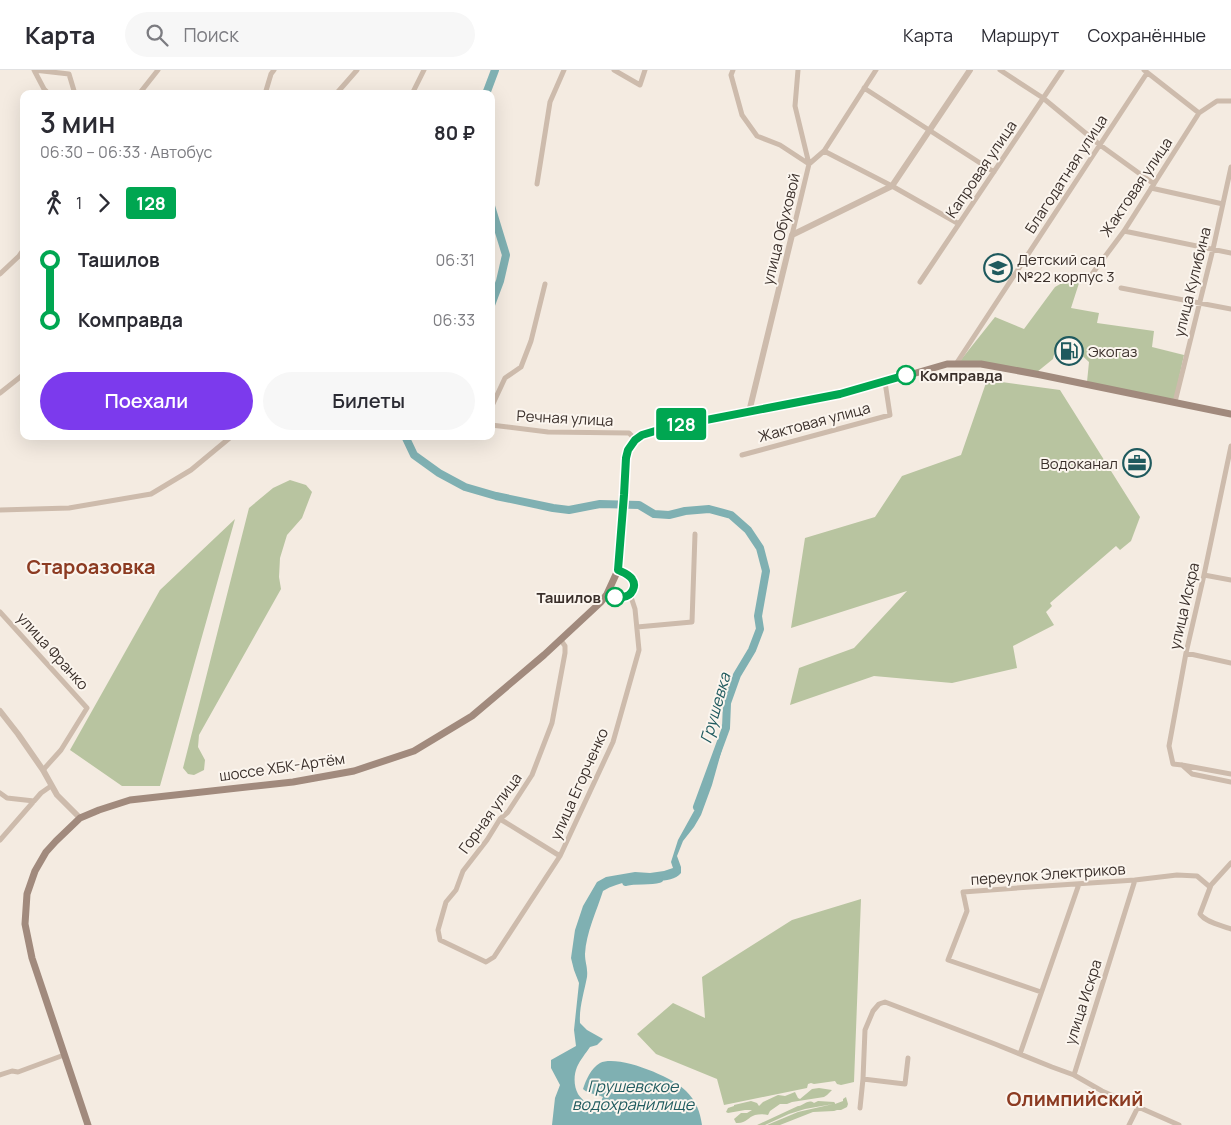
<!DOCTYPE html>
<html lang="ru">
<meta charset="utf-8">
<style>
:root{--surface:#fff;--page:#f7f7f7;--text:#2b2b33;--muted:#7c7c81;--line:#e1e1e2;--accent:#7c3aed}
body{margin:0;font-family:Manrope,sans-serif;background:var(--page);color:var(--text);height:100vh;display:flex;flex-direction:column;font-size:19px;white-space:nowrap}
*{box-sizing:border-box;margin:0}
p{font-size:16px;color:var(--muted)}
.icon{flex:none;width:28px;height:28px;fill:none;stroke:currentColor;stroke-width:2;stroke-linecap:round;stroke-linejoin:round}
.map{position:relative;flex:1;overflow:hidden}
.panel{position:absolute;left:20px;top:20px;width:475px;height:350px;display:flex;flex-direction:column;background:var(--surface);border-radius:10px;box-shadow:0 5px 20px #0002}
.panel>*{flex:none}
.badge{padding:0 10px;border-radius:4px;font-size:18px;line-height:32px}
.map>.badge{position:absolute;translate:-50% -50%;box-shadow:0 0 0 2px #fff}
.legs{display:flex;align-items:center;gap:8px;height:55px;padding:0 20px;font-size:16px}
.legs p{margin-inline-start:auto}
.headline{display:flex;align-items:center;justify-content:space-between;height:85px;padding:0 20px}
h1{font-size:28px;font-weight:600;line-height:38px}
.button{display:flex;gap:10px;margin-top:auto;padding:10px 20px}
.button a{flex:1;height:58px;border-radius:30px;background:var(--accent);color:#fff;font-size:20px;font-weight:600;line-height:58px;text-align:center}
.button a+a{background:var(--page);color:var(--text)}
ul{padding:0 20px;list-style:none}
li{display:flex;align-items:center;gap:18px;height:60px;font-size:19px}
li i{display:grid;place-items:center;width:8px;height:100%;margin:0 6px;background:currentColor}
li i::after{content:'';width:12px;height:12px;margin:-6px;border:4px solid;border-radius:50%;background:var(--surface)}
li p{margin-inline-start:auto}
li:first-child i{background:linear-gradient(#0000 50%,currentColor 0)}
li:last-child i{background:linear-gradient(currentColor 50%,#0000 0)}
header{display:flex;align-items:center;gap:30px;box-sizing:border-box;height:70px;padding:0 25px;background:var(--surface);border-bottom:1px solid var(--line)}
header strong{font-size:24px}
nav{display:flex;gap:28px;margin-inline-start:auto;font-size:18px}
.search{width:350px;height:45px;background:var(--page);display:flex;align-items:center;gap:12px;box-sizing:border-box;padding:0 18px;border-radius:28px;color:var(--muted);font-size:19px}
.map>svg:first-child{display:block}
.green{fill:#b8c4a0}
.water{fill:#7fb0b2}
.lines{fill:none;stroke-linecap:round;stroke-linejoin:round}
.river{stroke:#7fb0b2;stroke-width:8}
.minor{stroke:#cdbbac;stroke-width:5}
.tertiary{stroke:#cdbbac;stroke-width:6}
.secondary{stroke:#a18a7d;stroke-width:7}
.line-1-casing{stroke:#fff;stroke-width:11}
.line-1{stroke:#00a651;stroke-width:8}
.stop-1-dot{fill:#fff;stroke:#00a651;stroke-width:2.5}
.labels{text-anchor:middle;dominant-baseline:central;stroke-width:4;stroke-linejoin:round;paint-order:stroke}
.street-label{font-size:15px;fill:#3b302b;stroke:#fbf5ee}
.poi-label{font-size:15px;fill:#3b302b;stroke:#fbf5ee;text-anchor:start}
.stop-label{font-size:15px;font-weight:bold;fill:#3b302b;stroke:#fbf5ee;text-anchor:start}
.water-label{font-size:16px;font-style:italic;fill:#1f5a5e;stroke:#fbf5ee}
.district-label{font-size:20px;font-weight:bold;fill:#8c3b22;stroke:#fbf5ee}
</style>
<header>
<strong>Карта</strong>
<div class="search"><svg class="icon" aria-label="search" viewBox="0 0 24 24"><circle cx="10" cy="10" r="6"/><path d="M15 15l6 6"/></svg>Поиск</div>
<nav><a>Карта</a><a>Маршрут</a><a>Сохранённые</a></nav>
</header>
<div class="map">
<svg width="1231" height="1055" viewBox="0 0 1231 1055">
<rect width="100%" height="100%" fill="#f4ebe1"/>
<path class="green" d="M 1069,209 L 1080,210 L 1071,238 L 1099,243 L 1097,253 L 1154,261 L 1152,277 L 1184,285 L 1174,331 L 1087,312 L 1089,292 L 1074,278 L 1056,276 L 1053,289 L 1037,302 L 960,291 L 995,247 L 1024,259 L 1055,217 Z
M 987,310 L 1060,320 L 1140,447 L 1131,471 L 1120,480 L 1116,476 L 1050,533 L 1052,536 L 1046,542 L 1054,555 L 1013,576 L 1017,598 L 952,613 L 874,606 L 790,635 L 799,598 L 854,578 L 907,521 L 791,558 L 805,468 L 875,447 L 902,406 L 961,385 Z
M 290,410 L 306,415 L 312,422 L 302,448 L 287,465 L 280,488 L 279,507 L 281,519 L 199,665 L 198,677 L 205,690 L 204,700 L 194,705 L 188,704 L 183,698 L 249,438 L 273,418 Z
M 235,449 L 160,716 L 122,716 L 70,680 L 160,520 Z
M 861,829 L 854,1012 L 841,1015 L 837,1014 L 835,1011 L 814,1014 L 811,1013 L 808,1014 L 807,1018 L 724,1035 L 717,1009 L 656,984 L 637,964 L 673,933 L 705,948 L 702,907 L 792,850 Z
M 819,1018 L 832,1020 L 827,1025 L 824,1027 L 792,1032 L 787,1034 L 780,1034 L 770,1041 L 768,1045 C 764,1044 759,1044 755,1045 C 748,1047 746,1054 736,1053 L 734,1049 L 741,1043 L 747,1043 L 752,1040 L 745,1040 L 728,1043 L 726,1042 L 728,1038 L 734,1036 L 734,1035 L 751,1031 L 757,1033 L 759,1036 L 763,1032 L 778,1025 L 785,1026 L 795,1022 L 798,1028 L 800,1029 L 812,1019 Z
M 846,1027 L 848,1034 L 847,1037 L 841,1040 L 837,1040 L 834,1041 L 813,1042 L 780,1055 L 767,1055 L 798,1042 L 833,1034 L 805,1039 L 789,1044 L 765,1055 L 757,1055 L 798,1036 L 799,1036 C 805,1034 809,1029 814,1033 L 818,1031 L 834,1032 L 835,1033 L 835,1034 L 843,1031 L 843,1029 Z"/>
<path class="water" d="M 722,654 L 726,658 L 724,672 L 712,715 L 701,745 L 694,757 L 683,771 L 677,786 L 681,797 L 681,803 C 670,816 645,808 630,811 C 621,813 611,816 603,821 C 597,840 586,863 585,884 C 585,893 588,897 587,907 C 584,923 579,937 580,953 L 587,960 L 603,969 L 597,975 L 590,977 C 586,983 580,990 577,997 C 572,1009 574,1029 590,1033 C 593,1034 598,1032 601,1031 L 603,1027 C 595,1023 590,1025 583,1019 C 586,1010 591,998 600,993 C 618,984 673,1007 686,1021 C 696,1031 700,1041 702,1055 L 552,1055 L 555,1028 L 560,1015 L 551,998 L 551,990 L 576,976 L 574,960 L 579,913 L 574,900 L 571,888 L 575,860 L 583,836 L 597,812 L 606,807 L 635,802 L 650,803 L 664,801 L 673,798 L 671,792 L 678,770 L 699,732 L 720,673 Z"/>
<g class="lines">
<path class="river" d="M 486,24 L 495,0
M 491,136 L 506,185 L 500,211 L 491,235
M 405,366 L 414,385 L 439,403 L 465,417 L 496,426 L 553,438 L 569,440 L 600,434 L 639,435 L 654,444 L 669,445 L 685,441 L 709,439 L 731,445 L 748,460 L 760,478 L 766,501 L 758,546 L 760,559 L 752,580 L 737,605 L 727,633 L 726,658 L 697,737
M 626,812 C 637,809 648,812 659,809"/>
<path class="minor" d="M 34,0 L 69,4 L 75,24
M 34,0 L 44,19 L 49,24
M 614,0 L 640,15 L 645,0
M 733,0 L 731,5 L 742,45 L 757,66 L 780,75 L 809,94
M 798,0 L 795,36 L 809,94
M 1000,0 L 1043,28 L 1100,75 L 1154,114
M 1144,0 L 1199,43 L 1217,31 L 1231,31
M 864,18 L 994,102
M 139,24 L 158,0
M 265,24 L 271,4 L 274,0
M 336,24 L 357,0
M 412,24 L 424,0
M 824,81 L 892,116 L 959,154
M 537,114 L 550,32 L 564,0
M 1151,118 L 1223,134
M 1124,161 L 1231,183
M 792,165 L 809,94 L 824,81 L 876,0
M 0,204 L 19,186 L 24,179
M 1092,204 L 1124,161 L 1199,43
M 920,212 L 1062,0
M 1121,218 L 1231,239
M 956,294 L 1147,3
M 0,323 L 24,304
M 1175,332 L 1213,179 L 1231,97
M 491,338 L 505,308 L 521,297 L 531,271 L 545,214
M 491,355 L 548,362 L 629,363 L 635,369
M 1231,376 L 1204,505 L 1186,583 L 1169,676 L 1173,694 L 1182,695 L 1231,704
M 742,385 L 890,345 L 885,312
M 0,440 L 69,438 L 151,424 L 191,400 L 232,366
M 1204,505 L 1231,510
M 0,542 L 87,638 L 61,680 L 43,700
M 637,557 L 692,552 L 695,464
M 560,569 L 565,576 L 565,583 L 552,653 L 532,705 L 508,742 L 500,749 L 487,770 L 463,801 L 456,820 L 446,832 L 438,860 L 440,870 L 486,892 L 494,887 L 560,786 L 613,672 L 639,580 L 635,539 L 630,524
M 1186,583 L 1231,593
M 1182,695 L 1192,704 L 1231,712
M 0,723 L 7,728 L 34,731
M 500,749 L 560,786
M 0,770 L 41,723 L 51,716
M 1231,793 L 1211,815 L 1200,844 C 1205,852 1221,855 1231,859
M 1041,922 L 948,890 L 967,841 L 963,822 L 1030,817 L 1135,810 L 1177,805 L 1197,806 L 1210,817
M 1020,984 L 1079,814
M 0,1005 L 12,1001 L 18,1002 L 64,985
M 1074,1005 L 1135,810
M 863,1009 L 905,1014 L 908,988
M 860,1038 L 863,1009 L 865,960 L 873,941 L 879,934 L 885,932 L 995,974 L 1052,997 L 1074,1005 L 1102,1021 L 1179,1055
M 1129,1055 L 1138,1037"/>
<path class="tertiary" d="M 749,342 L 792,165 L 892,116 L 970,0
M 607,524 C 612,525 617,528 623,527 C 632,527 637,516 632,509 C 629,505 622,502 618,500
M 0,641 L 18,664 L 43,700 L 57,725 L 80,748"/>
<path class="secondary" d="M 88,1055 L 32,888 L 25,854 L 27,824 L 35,801 L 46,782 L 56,771 L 80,748 L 99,740 L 130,730 L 293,712 L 354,701 L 414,681 L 472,646 L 544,585 L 601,532 L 607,524 L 618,500 L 626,387 C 631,366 646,364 665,358 L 840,325 L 947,294 L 981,294 L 1041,305 L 1231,344"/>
</g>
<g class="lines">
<defs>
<path id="line-1" d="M 615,527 C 617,527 622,528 623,527 C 632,526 637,516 632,509 C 629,504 622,502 618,500 L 624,425 L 626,388 L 628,380 L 635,370 L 642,365 L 665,358 L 840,324 L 906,305"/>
</defs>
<use href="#line-1" class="line-1-casing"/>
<use href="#line-1" class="line-1"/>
</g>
<defs>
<symbol id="school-ring" viewBox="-11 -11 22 22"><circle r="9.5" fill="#fbf5ee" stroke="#1f5a5e" stroke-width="1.5"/><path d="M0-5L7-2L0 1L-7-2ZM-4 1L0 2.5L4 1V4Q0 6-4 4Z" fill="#1f5a5e"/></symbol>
<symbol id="fuel-ring" viewBox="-11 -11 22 22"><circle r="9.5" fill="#fbf5ee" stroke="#1f5a5e" stroke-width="1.5"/><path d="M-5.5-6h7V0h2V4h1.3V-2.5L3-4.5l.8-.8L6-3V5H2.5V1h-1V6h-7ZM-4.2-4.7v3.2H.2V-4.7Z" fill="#1f5a5e"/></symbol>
<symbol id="office-ring" viewBox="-11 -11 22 22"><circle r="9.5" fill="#fbf5ee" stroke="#1f5a5e" stroke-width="1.5"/><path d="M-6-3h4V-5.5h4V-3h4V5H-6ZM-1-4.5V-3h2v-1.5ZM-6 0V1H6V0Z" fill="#1f5a5e"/></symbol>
</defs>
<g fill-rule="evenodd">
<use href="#school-ring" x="982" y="182" width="32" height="32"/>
<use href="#fuel-ring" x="1053" y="265" width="32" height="32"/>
<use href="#office-ring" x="1121" y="377" width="32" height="32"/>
</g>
<g class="stop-1-dot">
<circle cx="906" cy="305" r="9"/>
<circle cx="615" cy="527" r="9"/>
</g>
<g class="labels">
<g class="street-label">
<text transform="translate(981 99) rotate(-56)">Капровая улица</text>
<text transform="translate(1066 104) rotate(-57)">Благодатная улица</text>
<text transform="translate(1136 117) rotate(-56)">Жактовая улица</text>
<text transform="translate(781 159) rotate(-76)">улица Обуховой</text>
<text transform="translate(1192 212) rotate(-76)">улица Кулибина</text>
<text transform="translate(565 348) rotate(3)">Речная улица</text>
<text transform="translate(814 352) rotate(-15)">Жактовая улица</text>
<text transform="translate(1184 536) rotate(-77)">улица Искра</text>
<text transform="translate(53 581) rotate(48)">улица Франко</text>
<text transform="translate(282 697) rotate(-8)">шоссе ХБК-Артём</text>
<text transform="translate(579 714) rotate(-66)">улица Егорченко</text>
<text transform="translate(490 743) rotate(-54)">Горная улица</text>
<text transform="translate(1048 804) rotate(-4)">переулок Электриков</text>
<text transform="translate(1083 932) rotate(-72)">улица Искра</text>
</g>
<g class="poi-label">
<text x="1017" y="189">Детский сад<tspan x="1017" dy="17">№22 корпус 3</tspan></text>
<text x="1088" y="281">Экогаз</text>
<text x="1118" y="393" text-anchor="end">Водоканал</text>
</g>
<g class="stop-label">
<text x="920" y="305">Комправда</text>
<text x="601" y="527" text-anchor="end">Ташилов</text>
</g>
<g class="water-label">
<text transform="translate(715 638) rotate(-74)">Грушевка</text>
<text x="633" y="1016">Грушевское<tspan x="633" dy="18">водохранилище</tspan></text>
</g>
<g class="district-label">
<text x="91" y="496">Староазовка</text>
<text x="1075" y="1028">Олимпийский</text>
</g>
</g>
</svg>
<b class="badge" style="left:681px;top:354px;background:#00a651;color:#fff">128</b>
<section class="panel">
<div class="headline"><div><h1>3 мин</h1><p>06:30 – 06:33 · Автобус</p></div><b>80 ₽</b></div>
<div class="legs"><svg class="icon" aria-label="walk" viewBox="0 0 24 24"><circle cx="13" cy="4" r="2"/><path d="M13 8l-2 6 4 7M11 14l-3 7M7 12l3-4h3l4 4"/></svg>1<svg class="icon" aria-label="forward" viewBox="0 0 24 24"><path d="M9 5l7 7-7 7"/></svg><b class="badge" style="background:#00a651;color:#fff">128</b></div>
<ul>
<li><i style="color:#00a651"></i><b>Ташилов</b><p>06:31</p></li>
<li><i style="color:#00a651"></i><b>Комправда</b><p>06:33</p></li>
</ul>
<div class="button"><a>Поехали</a><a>Билеты</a></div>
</section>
</div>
